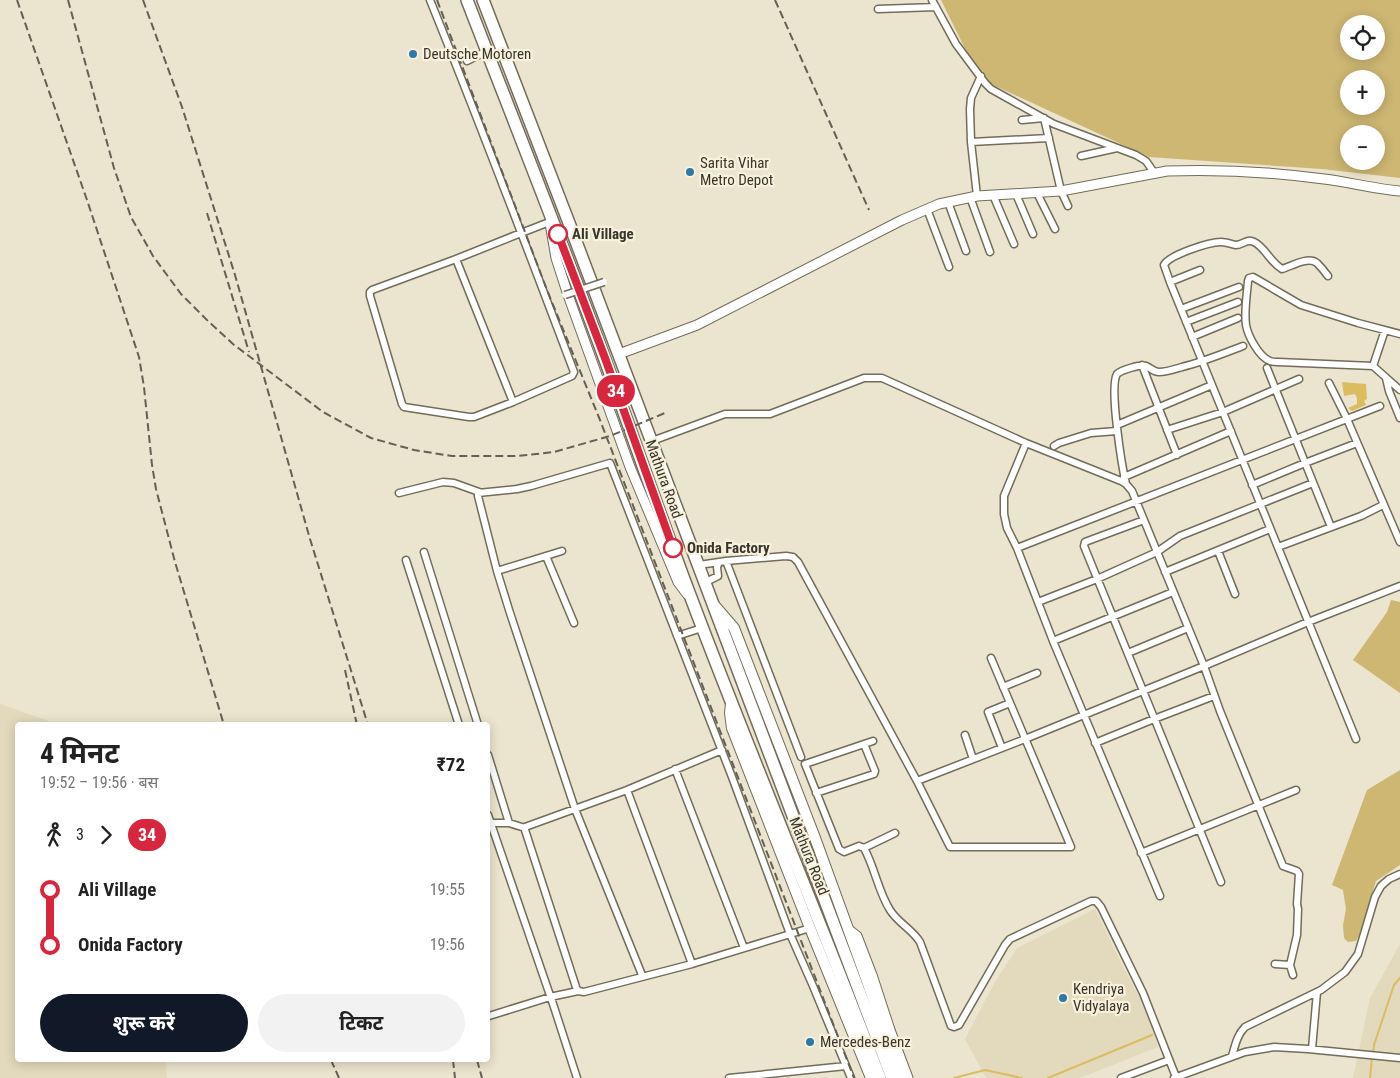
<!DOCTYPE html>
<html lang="hi">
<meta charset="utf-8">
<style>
:root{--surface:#fff;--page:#f2f2f2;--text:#222;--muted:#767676;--accent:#111827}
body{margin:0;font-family:"Roboto Condensed","Noto Sans Devanagari",sans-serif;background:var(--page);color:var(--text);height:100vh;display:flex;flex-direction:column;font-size:19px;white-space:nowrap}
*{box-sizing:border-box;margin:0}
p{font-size:16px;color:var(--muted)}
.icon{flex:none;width:28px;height:28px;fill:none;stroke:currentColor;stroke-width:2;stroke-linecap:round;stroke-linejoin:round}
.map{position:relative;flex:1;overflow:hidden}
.panel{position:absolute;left:15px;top:722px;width:475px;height:340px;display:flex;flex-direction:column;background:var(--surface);border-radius:5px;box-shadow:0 2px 12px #0003}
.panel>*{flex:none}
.badge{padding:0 10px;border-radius:16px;font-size:18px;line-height:32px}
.fabs{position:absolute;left:1340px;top:15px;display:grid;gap:10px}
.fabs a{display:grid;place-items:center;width:45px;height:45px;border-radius:50%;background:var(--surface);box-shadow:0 2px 12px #0003;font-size:25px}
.map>.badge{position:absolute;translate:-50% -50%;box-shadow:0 0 0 2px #fff}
.legs{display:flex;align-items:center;gap:8px;height:55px;padding:0 25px;font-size:16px}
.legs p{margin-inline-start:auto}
.overview{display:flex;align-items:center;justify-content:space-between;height:85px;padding:0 25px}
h1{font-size:28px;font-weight:700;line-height:38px}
.primary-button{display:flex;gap:10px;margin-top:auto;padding:10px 25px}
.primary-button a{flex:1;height:58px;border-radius:30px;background:var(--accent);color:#fff;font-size:20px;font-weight:700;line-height:58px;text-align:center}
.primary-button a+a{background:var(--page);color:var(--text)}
ul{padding:0 25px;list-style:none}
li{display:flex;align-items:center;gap:18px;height:55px;font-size:19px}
li i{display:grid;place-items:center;width:8px;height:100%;margin:0 6px;background:currentColor}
li i::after{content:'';width:12px;height:12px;margin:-6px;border:4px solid;border-radius:50%;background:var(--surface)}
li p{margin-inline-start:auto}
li:first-child i{background:linear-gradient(#0000 50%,currentColor 0)}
li:last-child i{background:linear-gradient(currentColor 50%,#0000 0)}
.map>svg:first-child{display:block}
.built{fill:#e3d9bc}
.green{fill:#ceb773;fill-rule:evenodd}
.water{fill:#dbbd60}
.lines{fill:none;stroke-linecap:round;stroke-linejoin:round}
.stream{stroke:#dbbd60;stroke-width:2}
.street-casing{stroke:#726c59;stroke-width:9}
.secondary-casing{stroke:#726c59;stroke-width:11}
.primary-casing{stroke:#726c59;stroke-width:12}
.highway-casing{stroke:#726c59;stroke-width:14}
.street{stroke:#fff;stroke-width:6}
.secondary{stroke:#fff;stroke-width:9}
.primary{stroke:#fff;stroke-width:10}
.highway{stroke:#fff;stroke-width:11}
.rail{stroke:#646055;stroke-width:2;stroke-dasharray:8 4;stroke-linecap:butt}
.street-bridge-casing{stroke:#726c59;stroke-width:9;stroke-linecap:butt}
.street-bridge{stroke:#fff;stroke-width:6}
.line-1-casing{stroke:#fff;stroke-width:11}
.line-1{stroke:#d7263d;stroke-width:8}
.poi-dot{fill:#2b78aa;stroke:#f8f1db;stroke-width:2}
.stop-1-dot{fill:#fff;stroke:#d7263d;stroke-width:2.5}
.labels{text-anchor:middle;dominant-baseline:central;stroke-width:4.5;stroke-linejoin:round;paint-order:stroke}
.poi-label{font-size:15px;fill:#38352d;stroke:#f8f1db;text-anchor:start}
.stop-label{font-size:15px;font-weight:bold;fill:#38352d;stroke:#f8f1db;text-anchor:start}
.street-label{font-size:15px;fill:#38352d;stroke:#f8f1db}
</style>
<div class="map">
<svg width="1400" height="1078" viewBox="0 0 1400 1078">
<rect width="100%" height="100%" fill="#ebe4ce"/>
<path class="built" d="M 0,704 L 46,720 L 54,725 L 18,725 L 18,1060 L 165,1060 L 167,1078 L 0,1078 Z
M 1095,909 L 1125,971 L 1149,1015 L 1158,1047 L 1080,1078 L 986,1078 L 965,1039 L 995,982 L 1017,948 Z
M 1400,944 L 1400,1078 L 1353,1078 L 1370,998 Z"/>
<path class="green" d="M 941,0 L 1400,0 L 1400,178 L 1322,169 L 1149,157 L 980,79 ZM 1349,24 L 1376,24 L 1376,51 L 1349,51 ZM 1349,79 L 1376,79 L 1376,106 L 1349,106 ZM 1349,134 L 1376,134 L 1376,161 L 1349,161 Z
M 1391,600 L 1400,602 L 1400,693 L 1353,660 L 1387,612 Z
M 1400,770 L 1400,865 L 1376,881 L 1359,936 L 1356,941 L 1348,942 L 1344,938 L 1343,925 L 1346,909 L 1343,890 L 1332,885 L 1367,790 Z"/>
<path class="water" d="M 1342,382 L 1366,384 L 1367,399 L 1364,401 L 1366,405 L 1352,411 L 1348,408 L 1357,404 L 1357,398 L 1355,394 L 1344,396 Z"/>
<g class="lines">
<path class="stream" d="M 1373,1053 L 1374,1045 L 1394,985 L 1400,978
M 954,1078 L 985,1070 L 1022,1078
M 1048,1078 L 1152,1035
M 1370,1078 L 1372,1058"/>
<defs>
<path id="street" d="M 430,0 C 480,123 527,248 574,372 L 572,376 L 513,402 L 474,417 L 469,417 L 404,407 L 402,404 L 370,296 L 370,292 L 372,290 L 456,259 L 521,233 L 552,221
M 932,0 L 956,44 L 985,83 L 991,89 L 1054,124 L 1136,155 L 1146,161 L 1155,174
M 878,9 L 936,7
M 467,61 L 487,51
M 1022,120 L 1044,118 L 1061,191 L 1068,206
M 971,142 L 1049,138
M 1081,156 L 1117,148
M 1037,193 L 1055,229
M 1016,194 L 1033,234
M 993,195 L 1014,244
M 977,196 L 971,142 L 970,109 L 971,98 L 981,76
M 970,197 L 990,252
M 948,202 L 966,251
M 927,209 L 949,267
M 456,259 L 513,402
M 1328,276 C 1325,272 1321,267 1317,263 C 1308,256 1292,266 1282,269 C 1270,262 1264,246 1254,242 C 1247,238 1243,245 1236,245 C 1231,244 1226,242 1221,242 C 1209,242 1169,255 1164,265 L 1170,282 L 1356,739
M 1170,282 L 1200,270
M 1181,309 L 1239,287
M 1186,322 L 1238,302
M 1400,334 L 1358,323 L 1301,305 L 1253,277 L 1249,278 L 1248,281 C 1247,295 1244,311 1246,325 C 1248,336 1259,357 1270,361 C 1272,362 1275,362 1278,362 L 1373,366 L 1400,390
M 1192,337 L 1238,318
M 1142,365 L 1177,455
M 1373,366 L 1385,330
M 1267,368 L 1331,527
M 1386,378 L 1389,391 L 1400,418
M 1329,383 L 1347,419 L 1400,542
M 1117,425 L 1212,385
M 1167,430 L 1223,412 L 1299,379
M 652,441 L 725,414 L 770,414 L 864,378 L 882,378 L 1026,443 L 1121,481 L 1126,484 L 1132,491 L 1204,666 L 1025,739 L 917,781
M 1026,443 L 1004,496 L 1004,514 L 1007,528 L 1017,548 L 1053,641 L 1160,896
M 1054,446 L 1059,443 L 1091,433 L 1117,431
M 1124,477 L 1231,431
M 1126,484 C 1122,467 1109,387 1117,374 C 1121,370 1141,364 1146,366 C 1151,368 1153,372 1159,372 C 1167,372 1175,369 1182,367 C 1203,362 1222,354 1243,346
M 1252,485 L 1305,463 L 1357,443
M 399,493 L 443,482 L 454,483 L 479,492
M 1144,520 L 1085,542 L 1084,546 L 1221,882
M 1278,547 L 1361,516 L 1383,505
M 1017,548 L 1380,406
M 562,551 L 497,571 L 510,613 L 575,809 L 642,975
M 1218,551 L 1235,594
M 424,552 L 478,725
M 546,556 L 574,623
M 406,560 L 459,725
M 726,561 L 801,757
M 699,565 L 726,561 L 786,556 L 793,557 L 798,562 L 917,781 L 950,847 L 1071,847 L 991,658
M 497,571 L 478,496 L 478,493 L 517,489 L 531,486 L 610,463 L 732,777 L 790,934 L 813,986 L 851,1078
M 1165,572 L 1270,529
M 706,582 L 718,576 L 717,567 L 719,562
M 1038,602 L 1097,579 L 1157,552 L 1180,536 L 1313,483
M 677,636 L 702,628
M 1053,641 L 1173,592
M 1128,653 L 1188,628
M 1003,687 L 1037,673
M 965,735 L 973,759
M 873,741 L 805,764 L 839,849 L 844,852 L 859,846 L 864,848 C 875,868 878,891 890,910 C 898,923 912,929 920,942 L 951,1026 L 954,1027 L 959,1025 L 1005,945 L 1010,939 L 1091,901 L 1096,901 L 1101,907 L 1143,993 L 1176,1077
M 1095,743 L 1154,719 L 1214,696
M 1002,748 L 988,712 L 1010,703
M 722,750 L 627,790 L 525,827 L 525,830 L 576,987 L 578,991 L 584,992 L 692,964 L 810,928
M 488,755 L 509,823
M 675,769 L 744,948
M 627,790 L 692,964
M 816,793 L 874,774 L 875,771 L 864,744
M 488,815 L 554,1007 L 577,1078
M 488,823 L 509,823 L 525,828
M 864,848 L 895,833
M 1141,853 L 1296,790
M 1275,964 L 1290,965
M 1293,975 L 1290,965 L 1297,935 L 1298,909 L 1297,904 L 1299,874 L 1297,871 L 1283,866 L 1220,711 L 1204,666 L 1308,622 L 1400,586
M 489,1016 L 550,997 L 578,991
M 1312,1049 L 1317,992
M 1232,1056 C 1235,1046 1237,1035 1245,1027 L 1321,990 L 1345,972 L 1358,954 L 1375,897 L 1381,886 L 1389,879 L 1400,874
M 729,1078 L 846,1066
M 1121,1078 L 1169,1060
M 1174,1078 L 1245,1052 L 1274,1047 L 1308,1049 L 1400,1058"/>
<path id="secondary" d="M 550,223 L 556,258 L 568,295 L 630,467 L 678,582 L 687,594
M 619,354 L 697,325 L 902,220 L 939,204 L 977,196 L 1061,191 L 1167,171 C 1220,169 1272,172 1324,179 C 1349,182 1375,189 1400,191
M 848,929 L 857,936 L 872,975 L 890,1030 L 908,1078"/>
<path id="primary" d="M 715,606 L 734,628 L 815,838 L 867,981 L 900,1078
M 731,704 L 730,713 L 732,728 L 810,928 L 871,1078"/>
<path id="highway" d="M 467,0 C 513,119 560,237 604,357 C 634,439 662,522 693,603 C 753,762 820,919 880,1078
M 483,0 L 569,223 L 892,1078"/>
</defs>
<use href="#street" class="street-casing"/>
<use href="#secondary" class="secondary-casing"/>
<use href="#primary" class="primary-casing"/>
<use href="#highway" class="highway-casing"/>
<use href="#street" class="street"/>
<use href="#secondary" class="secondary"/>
<use href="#primary" class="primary"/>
<use href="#highway" class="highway"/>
<path class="rail" d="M 17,0 L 87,200 L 139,357 L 144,387 L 152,465 L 156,489 L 175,562 L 224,725
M 68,0 L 114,168 L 131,217 L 153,256 L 181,294 L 208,321 L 233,344 L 323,412 L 371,438 L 414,450 L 452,456 L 518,456 L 554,452 L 610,436 L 665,413
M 143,0 L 182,107 L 235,275 L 310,539 L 368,725
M 437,0 L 547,290 L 600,420 L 854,1078
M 775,0 L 869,210
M 207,213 L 249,352
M 345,670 L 357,725
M 331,1060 L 339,1078
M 453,1060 L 455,1078
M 477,1060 L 482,1078"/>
<defs>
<path id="street-bridge" d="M 565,295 L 604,282"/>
</defs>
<use href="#street-bridge" class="street-bridge-casing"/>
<use href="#street-bridge" class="street-bridge"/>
</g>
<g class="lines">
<defs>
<path id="line-1" d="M 558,234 L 605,358 L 673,548"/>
</defs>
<use href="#line-1" class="line-1-casing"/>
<use href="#line-1" class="line-1"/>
</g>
<g class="poi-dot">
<circle cx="413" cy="54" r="5"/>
<circle cx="690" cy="172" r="5"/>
<circle cx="1063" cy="998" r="5"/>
<circle cx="810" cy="1042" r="5"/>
</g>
<g class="stop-1-dot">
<circle cx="558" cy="234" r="9"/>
<circle cx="673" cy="548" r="9"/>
</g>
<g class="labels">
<g class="poi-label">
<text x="423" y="54">Deutsche Motoren</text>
<text x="700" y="163">Sarita Vihar<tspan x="700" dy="17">Metro Depot</tspan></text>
<text x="1073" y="989">Kendriya<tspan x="1073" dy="17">Vidyalaya</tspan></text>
<text x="820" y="1042">Mercedes-Benz</text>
</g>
<g class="stop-label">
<text x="572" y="234">Ali Village</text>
<text x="687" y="548">Onida Factory</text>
</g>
<g class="street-label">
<text transform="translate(664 479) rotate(70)">Mathura Road</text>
<text transform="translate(809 856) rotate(68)">Mathura Road</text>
</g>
</g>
</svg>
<div class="fabs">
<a><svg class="icon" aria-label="locate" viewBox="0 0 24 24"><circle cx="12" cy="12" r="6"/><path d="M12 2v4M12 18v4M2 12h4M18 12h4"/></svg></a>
<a>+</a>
<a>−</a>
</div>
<b class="badge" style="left:616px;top:391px;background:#d7263d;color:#fff">34</b>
<section class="panel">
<div class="overview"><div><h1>4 मिनट</h1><p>19:52 – 19:56 · बस</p></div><b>₹72</b></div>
<div class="legs"><svg class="icon" aria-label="walk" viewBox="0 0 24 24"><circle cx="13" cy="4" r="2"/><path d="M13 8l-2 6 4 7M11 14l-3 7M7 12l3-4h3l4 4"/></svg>3<svg class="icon" aria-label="forward" viewBox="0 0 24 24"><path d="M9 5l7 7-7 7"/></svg><b class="badge" style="background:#d7263d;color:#fff">34</b></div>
<ul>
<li><i style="color:#d7263d"></i><b>Ali Village</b><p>19:55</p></li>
<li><i style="color:#d7263d"></i><b>Onida Factory</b><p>19:56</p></li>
</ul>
<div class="primary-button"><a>शुरू करें</a><a>टिकट</a></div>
</section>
</div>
